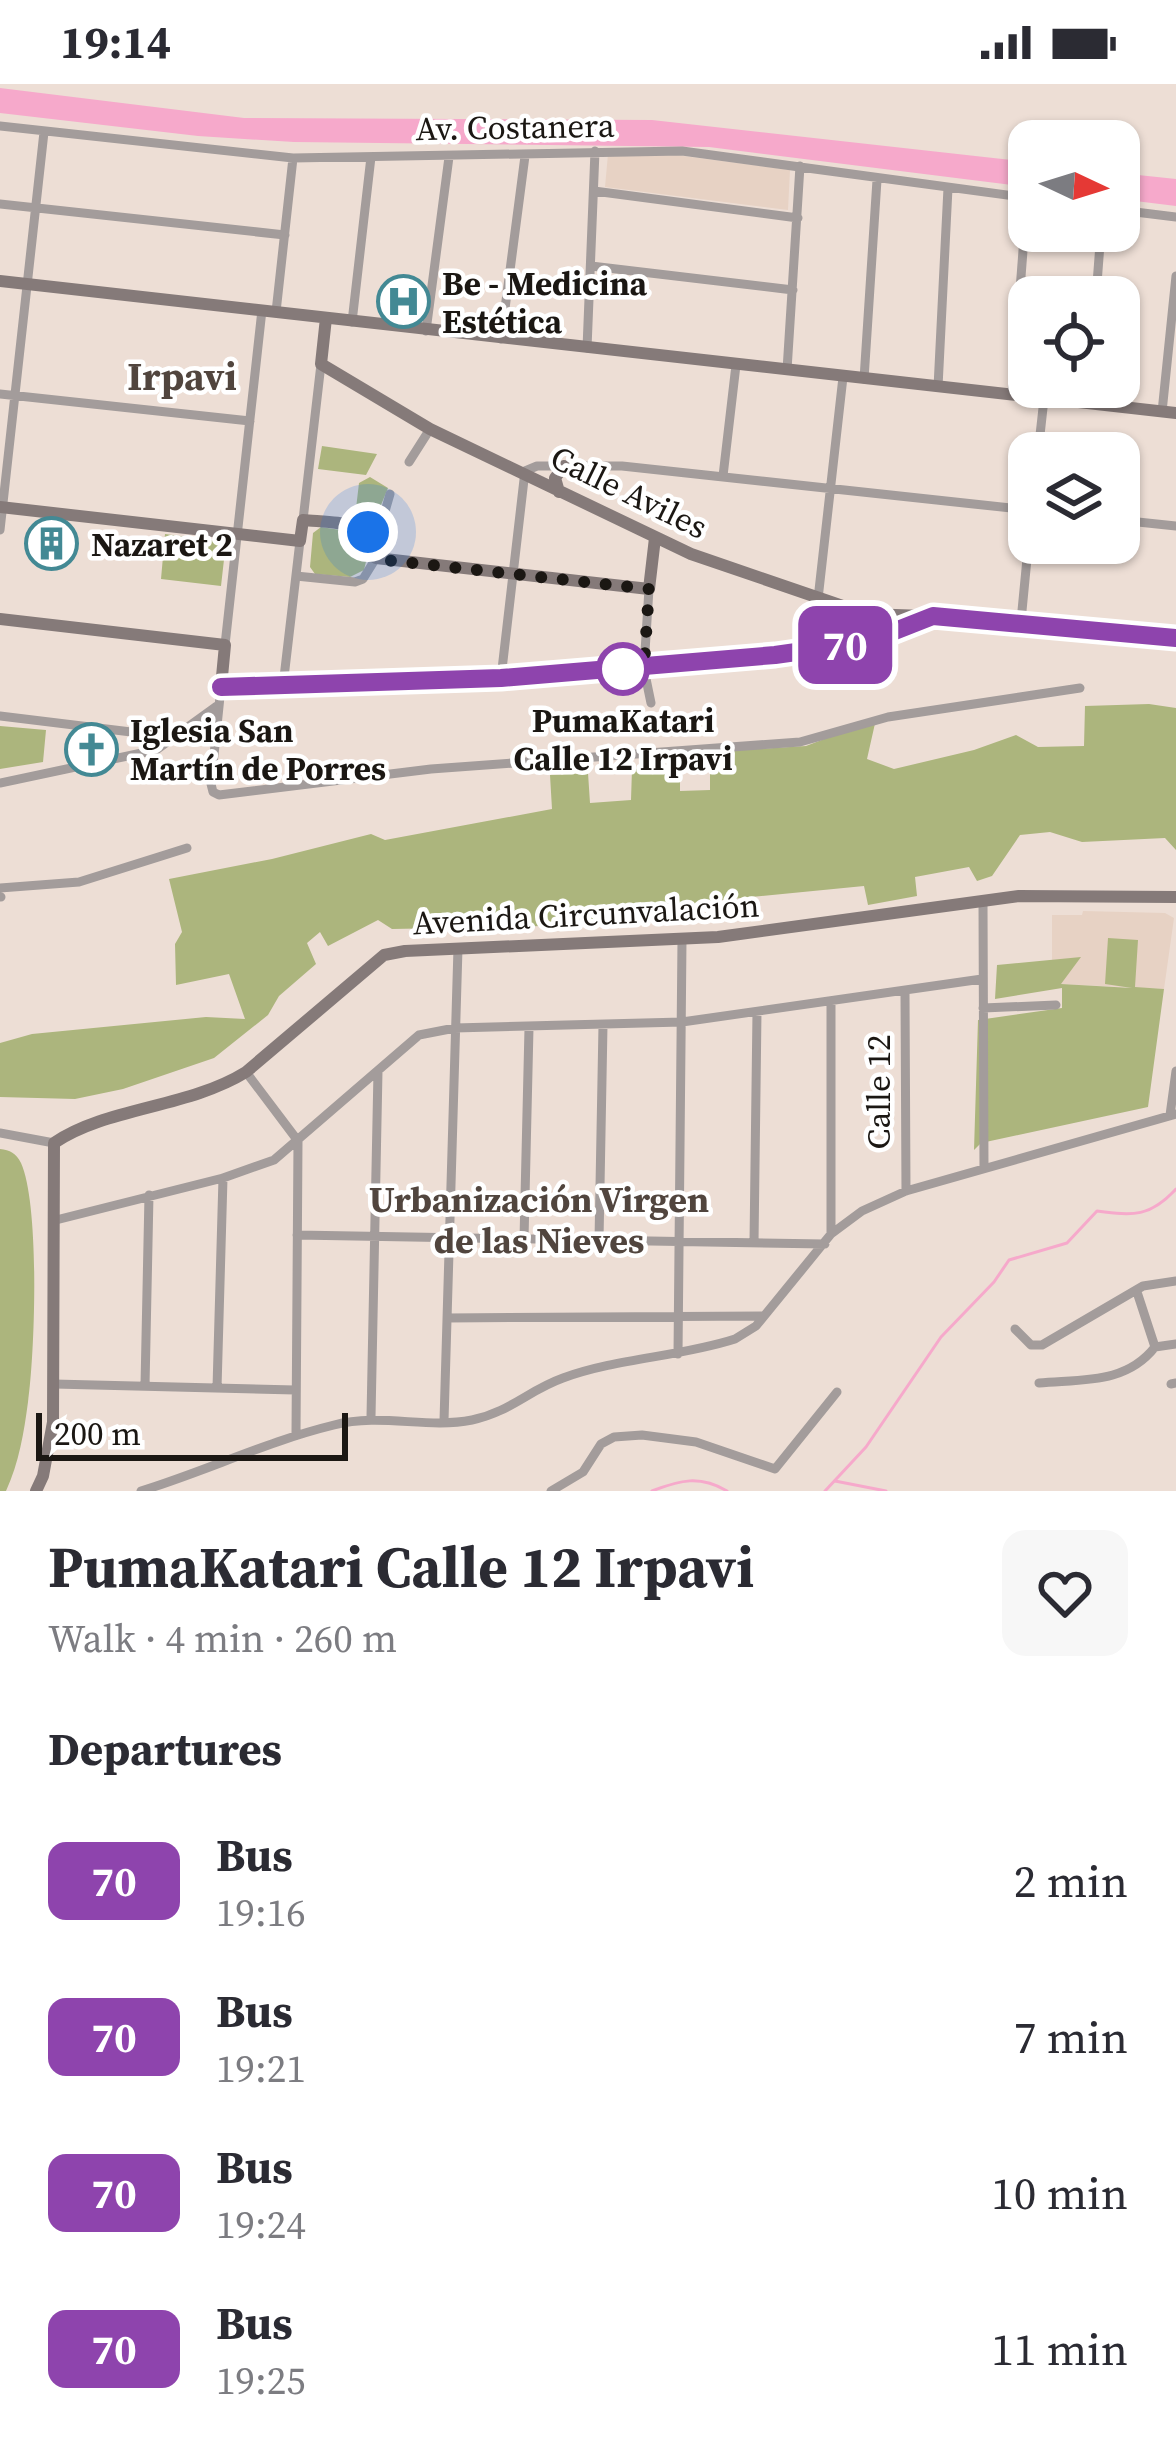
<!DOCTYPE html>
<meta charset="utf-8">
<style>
:root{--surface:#fff;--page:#f7f7f7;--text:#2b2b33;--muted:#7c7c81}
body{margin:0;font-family:"Source Serif 4",serif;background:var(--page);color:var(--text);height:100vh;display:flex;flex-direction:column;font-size:45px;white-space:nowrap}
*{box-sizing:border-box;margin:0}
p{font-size:39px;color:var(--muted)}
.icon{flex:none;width:66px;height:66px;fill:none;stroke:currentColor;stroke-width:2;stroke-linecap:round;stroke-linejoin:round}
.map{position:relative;height:1407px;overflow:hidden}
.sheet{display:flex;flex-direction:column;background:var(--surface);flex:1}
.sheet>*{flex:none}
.badge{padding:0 24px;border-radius:18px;font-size:42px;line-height:78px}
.needle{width:78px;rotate:94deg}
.controls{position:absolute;left:1008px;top:36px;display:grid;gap:24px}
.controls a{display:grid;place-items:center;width:132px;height:132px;border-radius:24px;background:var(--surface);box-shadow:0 3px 9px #0004;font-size:60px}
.scale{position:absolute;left:36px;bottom:30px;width:312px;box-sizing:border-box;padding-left:12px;border:6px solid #1b1713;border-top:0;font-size:33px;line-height:42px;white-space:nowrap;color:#1b1713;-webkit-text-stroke:9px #fff;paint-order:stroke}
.you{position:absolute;width:60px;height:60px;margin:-30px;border:9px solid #fff;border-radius:50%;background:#1a73e8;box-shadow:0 0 0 18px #1a73e833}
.map>.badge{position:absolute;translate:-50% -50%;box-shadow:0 0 0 6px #fff}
h2{padding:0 48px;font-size:45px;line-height:108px}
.round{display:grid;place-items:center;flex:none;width:126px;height:126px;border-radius:24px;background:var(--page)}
.head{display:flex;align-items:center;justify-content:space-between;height:204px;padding:0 48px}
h1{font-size:57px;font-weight:700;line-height:90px}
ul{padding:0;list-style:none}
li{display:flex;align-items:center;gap:36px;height:156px;padding:0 48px}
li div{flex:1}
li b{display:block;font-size:45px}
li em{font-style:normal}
li .badge{min-width:132px;font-weight:700;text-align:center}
.status{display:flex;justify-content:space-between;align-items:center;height:84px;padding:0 60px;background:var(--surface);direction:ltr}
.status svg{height:33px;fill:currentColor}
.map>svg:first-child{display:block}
.built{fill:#e7d2c4}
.green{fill:#acb57d}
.water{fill:#f6a9cb}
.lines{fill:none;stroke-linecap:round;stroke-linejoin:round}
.stream{stroke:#f6a9cb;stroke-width:3}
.street{stroke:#a39c9b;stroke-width:9}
.secondary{stroke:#857a79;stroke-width:12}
.line-casing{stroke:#fff;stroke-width:27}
.line{stroke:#8e44ad;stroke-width:18}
.walk{stroke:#1b1713;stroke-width:12;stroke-dasharray:0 21.6}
.stop-dot{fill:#fff;stroke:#8e44ad;stroke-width:6}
.labels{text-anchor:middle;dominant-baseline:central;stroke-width:9;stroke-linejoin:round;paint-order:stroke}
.street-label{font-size:33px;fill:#1b1713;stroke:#fff}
.poi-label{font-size:33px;font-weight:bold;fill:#1b1713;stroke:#fff;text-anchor:start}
.stop-label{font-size:33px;font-weight:bold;fill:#1b1713;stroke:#fff}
.neighbourhood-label{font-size:36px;font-weight:bold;fill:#51453e;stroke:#fff}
.quarter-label{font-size:39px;font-weight:bold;fill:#51453e;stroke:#fff}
</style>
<div class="status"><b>19:14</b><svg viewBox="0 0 49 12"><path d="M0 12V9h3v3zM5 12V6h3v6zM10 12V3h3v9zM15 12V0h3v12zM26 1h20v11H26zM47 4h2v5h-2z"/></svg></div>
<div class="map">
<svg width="1176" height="1407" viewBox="0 0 1176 1407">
<rect width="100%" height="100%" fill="#edded5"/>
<path class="built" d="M 608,70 L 676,71 L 790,86 L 788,126 L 605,103 Z
M 1083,827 L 1165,829 L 1174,834 L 1164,905 L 1059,900 L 1080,874 L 1052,876 L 1052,831 L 1082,831 Z"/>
<path class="green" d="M 322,362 L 377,370 L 366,391 L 318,385 Z
M 370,393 L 388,404 L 372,443 L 355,433 L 359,399 Z
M 321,443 L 360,449 L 369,465 L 364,486 L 350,493 L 315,490 L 310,483 L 313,449 Z
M 165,450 L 226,458 L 221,502 L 161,495 Z
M 1149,620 L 1176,624 L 1176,766 L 1165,754 L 1082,758 L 1050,748 L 1020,751 L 992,792 L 977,797 L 969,783 L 915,793 L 917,812 L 868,821 L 864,802 L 700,818 L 697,839 L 649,839 L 649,829 L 596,833 L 592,841 L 392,845 L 378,836 L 328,862 L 320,848 L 307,859 L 316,880 L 279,912 L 268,931 L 214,974 L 123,1005 L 75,1015 L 0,1013 L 0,959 L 32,950 L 206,933 L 245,935 L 229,890 L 176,901 L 175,860 L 182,848 L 169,795 L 272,775 L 371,750 L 385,756 L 552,725 L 550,691 L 588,689 L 590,719 L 631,716 L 632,685 L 680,683 L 680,707 L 710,706 L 710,682 L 725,682 L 725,667 L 806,662 L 876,635 L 867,675 L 894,685 L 974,666 L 1016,651 L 1038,663 L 1084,662 L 1085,622 Z
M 0,642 L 46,646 L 43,678 L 0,685 Z
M 1108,854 L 1138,856 L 1135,903 L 1164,905 L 1148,1023 L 981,1059 L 974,1066 L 978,936 L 1062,924 L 1062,904 L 995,915 L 997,881 L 1081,873 L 1061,900 L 1132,904 L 1105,900 Z
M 0,1065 C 10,1066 16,1069 21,1079 C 40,1121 35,1269 28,1318 C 24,1348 19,1379 6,1407 L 0,1407 Z"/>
<path class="water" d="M 0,4 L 244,34 L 652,36 L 1029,78 L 1029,103 L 709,63 L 294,58 L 198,52 L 0,29 Z
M 1119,89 L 1176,95 L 1176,122 L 1119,115 Z"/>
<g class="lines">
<path class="stream" d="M 835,1397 L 886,1407
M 652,1407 C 680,1396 700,1391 727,1407
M 825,1407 L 866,1363 L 941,1253 L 994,1198 L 1009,1176 L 1067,1159 L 1097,1127 C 1134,1132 1150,1133 1176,1105"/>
<path class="street" d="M 0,42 L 293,74 L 682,67 L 1029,114
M 594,107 L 798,134
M 0,120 L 285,151
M 1119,126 L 1176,133
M 591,182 L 793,206
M 1096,213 L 1101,147
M 276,228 L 293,74
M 352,238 L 371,73
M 426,247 L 449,73
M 501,255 L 525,72
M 587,264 L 595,67
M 787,286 L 800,82
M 864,295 L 877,96
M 938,303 L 948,104
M 0,310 L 250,337
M 1012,311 L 1027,114
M 1162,328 L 1176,192
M 1038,369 L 1044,315
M 409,378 L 430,345
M 723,392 L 736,281
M 303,436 L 321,280
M 1119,436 L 1176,442
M 0,446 L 44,48
M 375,462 L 390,410
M 296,492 L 355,498 L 363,495 L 376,474
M 818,515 L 843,293
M 1021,537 L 1029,454
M 225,561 L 262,226
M 644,583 L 649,505
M 645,590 L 651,619
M 501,594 L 525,387 L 537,382 L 622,382 L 1029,426
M 283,602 L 300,457
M 221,603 L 211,700 L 213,708 L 219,711 L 431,685 L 800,658 L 888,633 L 1080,604
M 0,632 L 213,658
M 0,699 L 156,666 L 217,622
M 0,804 L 79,798 L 187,764
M 0,813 L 1,813
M 983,818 L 984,1084
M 905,909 L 906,1107
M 983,924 L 1056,921
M 246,988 L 298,1057 L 296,1350
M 1170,1031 L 1176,987
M 0,1049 L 54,1059
M 56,1136 L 223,1094 L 274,1076 L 419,951 L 455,944 L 682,938 L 982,895
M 831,1150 L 831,917
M 297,1151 L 825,1160
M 524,1155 L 529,944
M 599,1156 L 603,941
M 754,1159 L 757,928
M 1137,1208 L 1155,1263
M 447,1234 L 762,1232
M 1015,1245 L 1031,1261 L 1042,1261 L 1143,1202 L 1176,1197
M 1155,1263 L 1176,1260
M 678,1270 L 682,856
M 1039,1299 C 1083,1295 1126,1300 1155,1263
M 54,1300 L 295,1306
M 1171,1300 L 1176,1299
M 145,1302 L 149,1111
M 217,1304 L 223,1094
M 371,1333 L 378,987
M 444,1337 L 458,864
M 141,1407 C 206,1387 268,1357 334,1341 C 381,1329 427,1345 472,1336 C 510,1328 529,1306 563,1294 C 618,1274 679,1273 735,1255 L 756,1242 L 831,1150 L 862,1127 L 906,1107 L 1176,1030
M 551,1407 L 583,1388 L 601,1360 L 614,1353 L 642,1351 L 696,1358 L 775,1385 L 837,1308"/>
<path class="secondary" d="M 0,197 L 1176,329
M 326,234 L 321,280 L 430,345 L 691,470 L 866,530 L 925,532
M 559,408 L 555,394 L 564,382
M 0,423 L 300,457 L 303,436 C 334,439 374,435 376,474 L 649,505 L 655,454
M 0,535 L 225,561 L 221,603 L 232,604 L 510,594 L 775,571 L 867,558 L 933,532 L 1176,554
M 36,1407 L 43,1392 L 53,1338 L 54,1059 C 107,1023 188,1024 246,988 L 384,871 L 405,867 L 718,853 L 1019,812 L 1176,813"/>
</g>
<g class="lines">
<defs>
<path id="line" d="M 221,603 L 501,594 L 775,571 L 867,558 L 933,532 L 1176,554"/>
</defs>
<use href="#line" class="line-casing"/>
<use href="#line" class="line"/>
<path class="walk" d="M 368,448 L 376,475 L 649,505 L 644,583 L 623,585"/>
</g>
<defs>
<symbol id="hospital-ring" viewBox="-11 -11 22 22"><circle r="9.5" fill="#fff" stroke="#438994" stroke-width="1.5"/><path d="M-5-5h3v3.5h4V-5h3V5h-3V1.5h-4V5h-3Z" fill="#438994"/></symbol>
<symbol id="building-ring" viewBox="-11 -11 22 22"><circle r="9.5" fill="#fff" stroke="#438994" stroke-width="1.5"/><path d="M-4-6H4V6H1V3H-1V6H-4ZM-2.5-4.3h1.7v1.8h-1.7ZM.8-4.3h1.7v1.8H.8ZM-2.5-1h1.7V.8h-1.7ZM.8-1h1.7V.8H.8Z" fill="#438994"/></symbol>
<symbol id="church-ring" viewBox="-11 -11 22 22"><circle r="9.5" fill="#fff" stroke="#438994" stroke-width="1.5"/><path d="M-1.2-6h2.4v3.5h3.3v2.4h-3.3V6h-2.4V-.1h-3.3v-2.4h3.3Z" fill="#438994"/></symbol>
</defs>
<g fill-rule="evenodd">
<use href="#hospital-ring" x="374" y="188" width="59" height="59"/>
<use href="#building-ring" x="22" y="430" width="59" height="59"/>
<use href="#church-ring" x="62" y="636" width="59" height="59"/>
</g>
<circle class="stop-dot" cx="623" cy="585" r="24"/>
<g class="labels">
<g class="street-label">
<text transform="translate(515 43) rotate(-1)">Av. Costanera</text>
<text transform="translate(629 408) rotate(26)">Calle Aviles</text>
<text transform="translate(586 830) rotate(-3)">Avenida Circunvalación</text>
<text transform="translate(878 1008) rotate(-90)">Calle 12</text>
</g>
<g class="poi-label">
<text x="442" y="199">Be - Medicina<tspan x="442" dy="38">Estética</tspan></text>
<text x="91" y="460">Nazaret 2</text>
<text x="130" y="646">Iglesia San<tspan x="130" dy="38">Martín de Porres</tspan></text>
</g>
<g class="stop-label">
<text x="623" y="636">PumaKatari<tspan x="623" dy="38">Calle 12 Irpavi</tspan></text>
</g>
<g class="neighbourhood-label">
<text x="539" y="1115">Urbanización Virgen<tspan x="539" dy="41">de las Nieves</tspan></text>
</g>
<g class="quarter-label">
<text x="182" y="292">Irpavi</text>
</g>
</g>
</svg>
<div class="controls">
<a><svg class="needle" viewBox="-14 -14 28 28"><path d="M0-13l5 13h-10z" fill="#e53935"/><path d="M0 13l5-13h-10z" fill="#7c7c81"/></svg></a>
<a><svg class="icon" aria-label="locate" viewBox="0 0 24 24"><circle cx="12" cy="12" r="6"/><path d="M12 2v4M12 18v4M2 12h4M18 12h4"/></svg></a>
<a><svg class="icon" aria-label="layers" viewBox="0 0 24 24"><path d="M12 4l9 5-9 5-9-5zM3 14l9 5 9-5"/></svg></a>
</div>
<div class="scale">200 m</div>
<div class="you" style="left:368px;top:448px"></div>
<b class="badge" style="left:845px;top:561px;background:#8e44ad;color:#fff">70</b>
</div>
<section class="sheet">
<div class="head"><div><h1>PumaKatari Calle 12 Irpavi</h1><p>Walk · 4 min · 260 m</p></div><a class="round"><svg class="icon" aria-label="heart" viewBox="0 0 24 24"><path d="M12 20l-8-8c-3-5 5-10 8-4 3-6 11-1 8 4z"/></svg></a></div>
<h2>Departures</h2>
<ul>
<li><span class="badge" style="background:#8e44ad;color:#fff">70</span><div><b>Bus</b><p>19:16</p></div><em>2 min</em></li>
<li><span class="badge" style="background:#8e44ad;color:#fff">70</span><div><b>Bus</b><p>19:21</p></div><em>7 min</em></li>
<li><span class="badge" style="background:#8e44ad;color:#fff">70</span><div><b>Bus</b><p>19:24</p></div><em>10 min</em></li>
<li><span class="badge" style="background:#8e44ad;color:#fff">70</span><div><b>Bus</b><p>19:25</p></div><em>11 min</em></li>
</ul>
</section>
